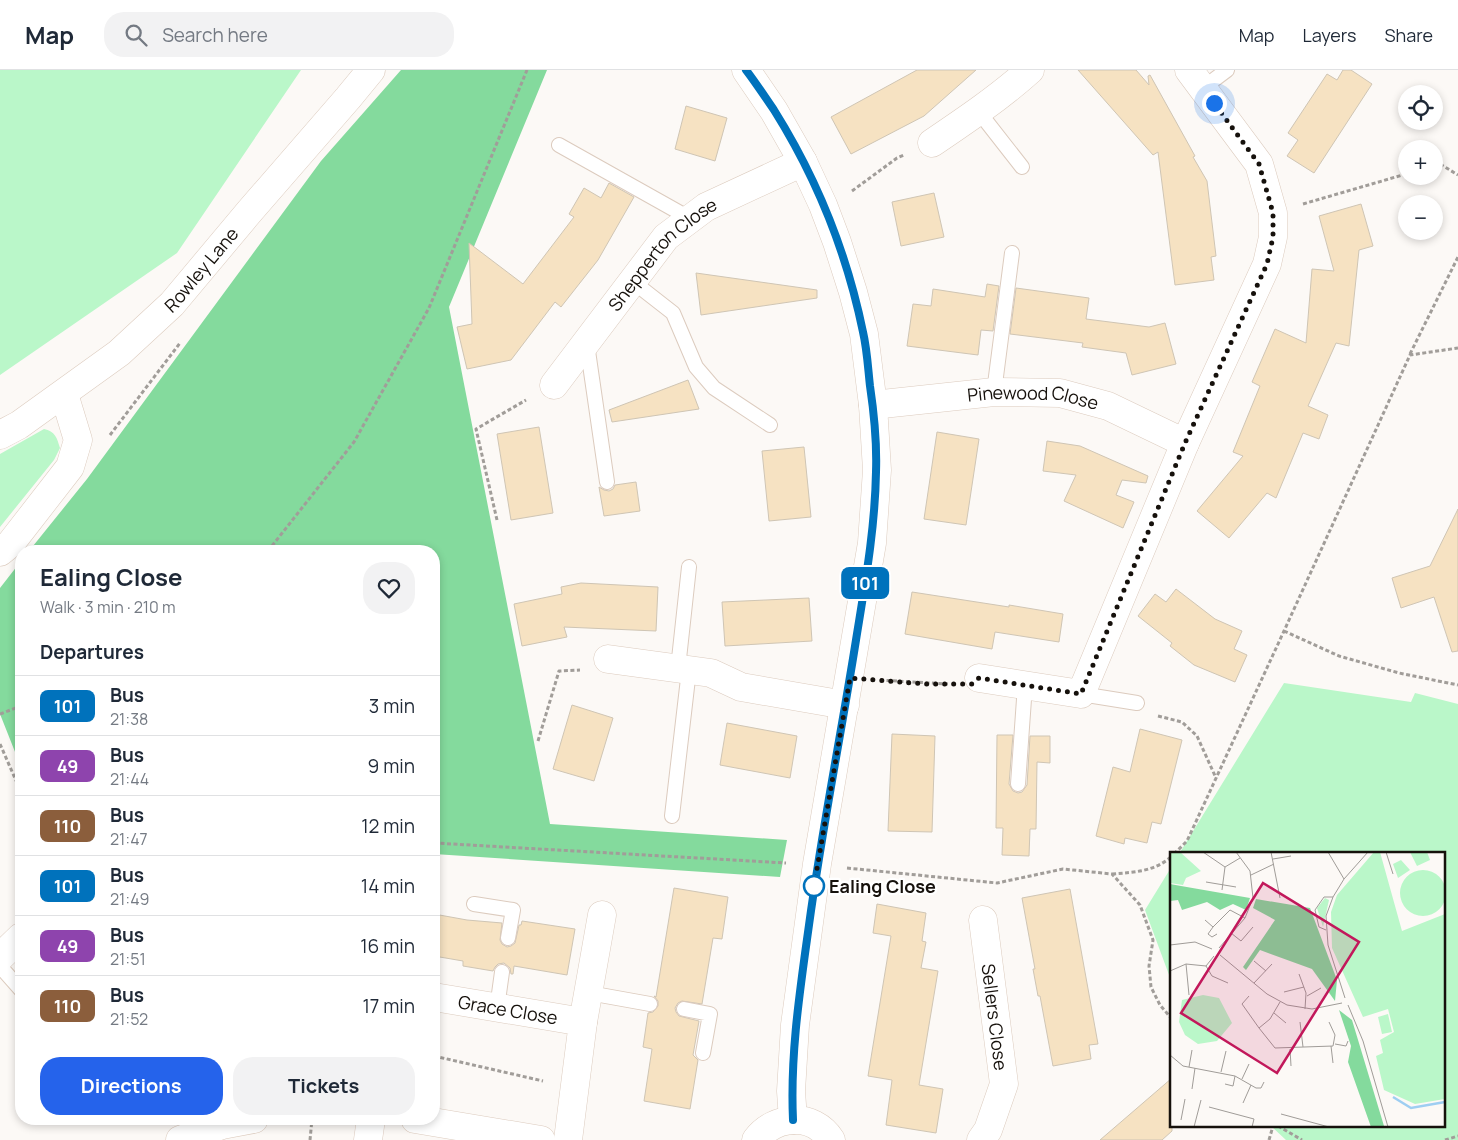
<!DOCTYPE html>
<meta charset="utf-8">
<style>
:root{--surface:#fff;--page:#f2f2f3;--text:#1f2937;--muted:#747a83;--line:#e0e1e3;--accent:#2563eb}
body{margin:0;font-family:Manrope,sans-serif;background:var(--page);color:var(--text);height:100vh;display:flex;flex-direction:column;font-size:19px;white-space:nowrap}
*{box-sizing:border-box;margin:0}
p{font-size:16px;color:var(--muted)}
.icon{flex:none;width:28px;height:28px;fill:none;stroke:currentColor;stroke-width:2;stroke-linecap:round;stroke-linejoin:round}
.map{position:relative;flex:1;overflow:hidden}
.details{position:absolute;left:15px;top:475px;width:425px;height:580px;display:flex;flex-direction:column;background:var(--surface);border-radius:20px;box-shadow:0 2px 8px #0003}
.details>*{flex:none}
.badge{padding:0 10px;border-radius:8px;font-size:18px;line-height:32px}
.controls{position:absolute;left:1398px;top:15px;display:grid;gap:10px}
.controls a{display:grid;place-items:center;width:45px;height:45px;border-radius:50%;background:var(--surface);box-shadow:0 2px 8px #0003;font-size:25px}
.you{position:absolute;width:25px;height:25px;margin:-12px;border:4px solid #fff;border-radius:50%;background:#1a73e8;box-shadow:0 0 0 8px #1a73e833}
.map>.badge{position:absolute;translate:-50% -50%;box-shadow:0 0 0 2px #fff}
h2{padding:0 25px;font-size:19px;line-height:45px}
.round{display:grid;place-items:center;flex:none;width:52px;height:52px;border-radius:20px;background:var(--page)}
.overview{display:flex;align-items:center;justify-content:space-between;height:85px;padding:0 25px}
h1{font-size:24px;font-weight:700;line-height:38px}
.cta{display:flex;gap:10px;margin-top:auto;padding:10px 25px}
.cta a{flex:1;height:58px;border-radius:20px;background:var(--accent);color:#fff;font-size:20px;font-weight:700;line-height:58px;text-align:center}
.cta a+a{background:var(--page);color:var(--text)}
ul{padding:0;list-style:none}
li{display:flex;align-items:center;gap:15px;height:60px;padding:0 25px;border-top:1px solid var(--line)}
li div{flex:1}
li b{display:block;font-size:19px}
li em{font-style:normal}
li .badge{min-width:55px;font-weight:700;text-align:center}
header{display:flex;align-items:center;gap:30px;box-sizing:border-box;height:70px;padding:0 25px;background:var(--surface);border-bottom:1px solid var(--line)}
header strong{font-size:24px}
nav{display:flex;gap:28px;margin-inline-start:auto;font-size:18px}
.search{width:350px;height:45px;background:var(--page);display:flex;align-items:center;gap:12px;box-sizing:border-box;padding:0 18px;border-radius:20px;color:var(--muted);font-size:19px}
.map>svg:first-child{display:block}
.green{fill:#baf7c9}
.forest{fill:#84da9d}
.building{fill:#f6e2c2;stroke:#cfc5b4}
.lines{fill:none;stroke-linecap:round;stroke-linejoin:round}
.lane-casing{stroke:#dccbbe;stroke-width:16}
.street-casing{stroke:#dccbbe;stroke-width:29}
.secondary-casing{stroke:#dccbbe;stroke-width:29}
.path{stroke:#a19d99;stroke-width:3;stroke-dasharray:4 2.5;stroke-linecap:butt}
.lane{stroke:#fff;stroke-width:14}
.street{stroke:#fff;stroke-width:28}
.secondary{stroke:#fff;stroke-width:28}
.line-casing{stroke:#fff;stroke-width:11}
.line{stroke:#0072bc;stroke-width:8}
.walk{stroke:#16110c;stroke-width:5;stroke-dasharray:0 9}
.stop-dot{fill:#fff;stroke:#0072bc;stroke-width:2.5}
.labels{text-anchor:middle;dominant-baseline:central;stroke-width:4.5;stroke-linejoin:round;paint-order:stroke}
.street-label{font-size:18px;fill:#16110c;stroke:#fff}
.stop-label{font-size:18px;font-weight:bold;fill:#16110c;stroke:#fff;text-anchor:start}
.inset-river{fill:none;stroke:#9ecef2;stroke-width:2.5}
.inset-road{fill:none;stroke:#a09c98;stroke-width:1}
.view{fill:#c2185b;fill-opacity:0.15;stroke:#c2185b;stroke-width:2.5}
.inset-edge{fill:none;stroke:#16110c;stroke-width:2.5}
</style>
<header>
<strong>Map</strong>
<div class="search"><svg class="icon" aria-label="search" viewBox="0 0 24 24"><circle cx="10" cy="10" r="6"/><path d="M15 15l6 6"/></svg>Search here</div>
<nav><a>Map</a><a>Layers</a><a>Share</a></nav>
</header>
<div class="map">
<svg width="1458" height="1070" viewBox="0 0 1458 1070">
<rect width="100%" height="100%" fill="#fcf9f6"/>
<path class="green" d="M 0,0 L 301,0 L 177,183 L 0,305 Z
M 44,359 C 55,361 57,368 60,378 L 54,390 L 0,457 L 0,384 Z
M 1284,613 L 1411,632 L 1415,623 L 1458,634 L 1458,1070 L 1286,1070 L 1271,1056 L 1444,1056 L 1444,784 L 1179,784 Z
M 1172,796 L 1172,913 L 1145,840 Z"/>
<path class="forest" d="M 401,0 L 547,0 L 449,237 L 550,754 L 787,770 L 780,807 L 434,784 L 434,481 L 29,481 L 87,409 L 321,91 Z
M 21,491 L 21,697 L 0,644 L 0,518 Z"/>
<path class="building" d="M 917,0 L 976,0 L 924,46 L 851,84 L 831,47 Z
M 1078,0 L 1136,0 L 1149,15 L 1148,6 L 1150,5 L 1195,86 L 1193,87 L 1207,111 L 1216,186 L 1211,187 L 1214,210 L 1175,215 L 1158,82 L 1153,85 Z
M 1343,0 L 1351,0 L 1372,14 L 1314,103 L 1287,86 L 1298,70 L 1288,63 L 1327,4 L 1337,10 Z
M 686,36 L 727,48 L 715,91 L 675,79 Z
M 609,113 L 634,127 L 598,190 L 561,237 L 555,232 L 511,290 L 467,299 L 457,257 L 472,254 L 469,173 L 523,214 L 574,147 L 569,144 L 584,118 L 601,128 Z
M 934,123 L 944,167 L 901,176 L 892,132 Z
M 1361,134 L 1373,176 L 1359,180 L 1349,276 L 1336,273 L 1308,336 L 1328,345 L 1319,369 L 1303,363 L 1276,428 L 1267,423 L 1229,468 L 1197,441 L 1243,386 L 1233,382 L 1260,316 L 1252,312 L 1275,259 L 1306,273 L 1312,199 L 1334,201 L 1319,146 Z
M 696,203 L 817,220 L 817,228 L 701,245 Z
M 987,214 L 999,216 L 993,261 L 981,260 L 978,285 L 907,276 L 913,234 L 931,236 L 933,219 L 985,227 Z
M 1016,218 L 1089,228 L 1086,249 L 1149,257 L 1165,253 L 1176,294 L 1132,305 L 1126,283 L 1082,277 L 1083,273 L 1010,264 Z
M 688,310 L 699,339 L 612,352 L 609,340 Z
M 539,357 L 553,443 L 511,450 L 497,364 Z
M 937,362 L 979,369 L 966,455 L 924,449 Z
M 1047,371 L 1080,376 L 1148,406 L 1146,413 L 1122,410 L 1116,425 L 1134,432 L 1123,458 L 1064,431 L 1076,405 L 1043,401 Z
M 804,377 L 811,447 L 769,451 L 762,381 Z
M 636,412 L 640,441 L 604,446 L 599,417 L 604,420 L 609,421 L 613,419 L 615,415 Z
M 1458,439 L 1458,581 L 1452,582 L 1434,527 L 1401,538 L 1392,508 L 1430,496 Z
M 581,513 L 658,517 L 656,561 L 564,557 L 567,567 L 522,576 L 514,534 L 562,524 L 561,517 Z
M 1176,519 L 1215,549 L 1242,561 L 1234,579 L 1247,585 L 1235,612 L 1194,595 L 1170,576 L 1172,573 L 1138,546 L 1155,524 L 1166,532 Z
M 912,522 L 1009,537 L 1009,535 L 1063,544 L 1059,572 L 995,562 L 992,579 L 905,564 Z
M 809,528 L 812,571 L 725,576 L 722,532 Z
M 572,635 L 613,648 L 594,711 L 553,699 Z
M 727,653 L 797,666 L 790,708 L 720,695 Z
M 1140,659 L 1182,670 L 1161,754 L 1152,752 L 1147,773 L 1125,768 L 1124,774 L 1096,766 L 1113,697 L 1130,702 Z
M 892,664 L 935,666 L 932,762 L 888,761 Z
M 997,665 L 1013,665 L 1009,714 L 1013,721 L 1018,723 L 1022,722 L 1027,715 L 1030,666 L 1050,666 L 1050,693 L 1037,692 L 1036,759 L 1030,759 L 1029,786 L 1002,785 L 1003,758 L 996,758 Z
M 674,818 L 728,827 L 722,869 L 713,868 L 702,934 L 682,931 L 678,933 L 675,938 L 676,942 L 679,946 L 699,951 L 693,985 L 698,990 L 690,1039 L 644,1031 L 652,979 L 643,977 L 648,943 L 653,942 L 658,936 L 658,931 L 654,926 L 656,927 Z
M 1070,819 L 1098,974 L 1089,975 L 1091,989 L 1053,996 L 1040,926 L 1038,926 L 1033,899 L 1035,899 L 1022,828 Z
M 877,834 L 926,843 L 922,871 L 926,872 L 921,898 L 938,901 L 919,1015 L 943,1019 L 936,1063 L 886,1055 L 892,1010 L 868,1006 L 891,866 L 873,863 Z
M 434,844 L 467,850 L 502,853 L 500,870 L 502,874 L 507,877 L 511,876 L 515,873 L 519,855 L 521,855 L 522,851 L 575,859 L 567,905 L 514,896 L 513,904 L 511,904 L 510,898 L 504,893 L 498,894 L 495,897 L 493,901 L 463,896 L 463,891 L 434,886 Z
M 1172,1008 L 1172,1061 L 1162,1070 L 1100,1070 Z"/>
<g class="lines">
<defs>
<path id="lane" d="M 1203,18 L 1227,0
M 979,42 L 1022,97
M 559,75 L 691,149
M 632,211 L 673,243 L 696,297 L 714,318 L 770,355
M 587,274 L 607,412
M 994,322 L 1012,183
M 678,598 L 689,497
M 1081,624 L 1137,633
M 1018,714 L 1025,615
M 672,746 L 689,600
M 474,834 L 513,840 L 508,868
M 0,896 L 21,920
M 589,923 L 650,934
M 497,938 L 502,902
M 684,939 L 710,944 L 703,983"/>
<g id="street">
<path d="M 932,73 C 966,50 1000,27 1030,0"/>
<path id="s1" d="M 554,315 L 666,167 L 706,137 L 803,92"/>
<path id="s2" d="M 873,335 L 994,322 L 1060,323 L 1108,336 L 1185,373 L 1267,194 L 1273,167 L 1273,143 L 1259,94 L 1189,0"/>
<path d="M 0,482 L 11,473 L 70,397 L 78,370 L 64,324"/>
<path d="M 608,589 L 711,603 L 741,617 L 845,635"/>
<path d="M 979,608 L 1081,624 L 1185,373"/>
<path d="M 0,887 L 21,867"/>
<path id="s3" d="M 434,927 L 583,952 L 568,1070"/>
<path d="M 583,952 L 602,845"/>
<path d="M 415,1049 L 541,1070"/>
<path d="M 180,1070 L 222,1055 L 254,1049"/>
<path d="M 368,1070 L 371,1049"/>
<path d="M 981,1070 L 988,1060 L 1004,1014 L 983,850"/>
</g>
<g id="secondary">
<path d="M 746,0 L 774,41 L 803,92 L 823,135 L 837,172 L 853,222 L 864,264 L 873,335 L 877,400 L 872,473 L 817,794 L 795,955 L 791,1021 L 793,1050"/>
<path id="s4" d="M 0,365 L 19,355 L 119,283 L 172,234 L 249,142 L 348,28 L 371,0"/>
<path d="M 756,1070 C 775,1045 813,1042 831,1070"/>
</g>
</defs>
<use href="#lane" class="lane-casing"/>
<use href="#street" class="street-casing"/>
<use href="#secondary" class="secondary-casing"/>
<path class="path" d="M 1434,96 L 1440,94 L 1458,105
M 852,121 L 897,88 L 904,85
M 1303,134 L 1406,104
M 1410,284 L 1458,187
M 110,365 L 180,273
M 497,450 L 476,359 L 526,330
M 268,481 L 354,372 L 429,238 L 527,0
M 1284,561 L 1339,586 L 1399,603 L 1458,615
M 880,610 L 948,614
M 0,644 L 21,636
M 1158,646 L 1182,652 L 1197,666 L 1216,708
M 538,671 L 559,601 L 580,600
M 0,674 L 21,722
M 434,773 L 786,793
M 1174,784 L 1187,771 L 1284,561 L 1410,285 L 1458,278
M 847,798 L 997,813 L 1063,799 L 1112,804 L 1140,835 L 1153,870 L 1149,896 L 1151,917 L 1160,935 L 1172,949
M 1112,804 C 1135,802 1154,802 1172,786
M 434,986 L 543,1011
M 1278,1056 L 1302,1070
M 310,1070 L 312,1049
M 1269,1070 L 1273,1056
M 1445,1070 L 1458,1066"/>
<use href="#lane" class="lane"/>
<use href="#street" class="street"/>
<use href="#secondary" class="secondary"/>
</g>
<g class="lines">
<defs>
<path id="line" d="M 746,0 C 756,13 765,27 774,40 C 816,107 847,184 863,262 C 867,279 868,298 870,316 C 874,343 877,374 876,402 C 875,459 865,514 856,570 C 841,665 822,759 809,855 C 800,920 790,984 793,1050"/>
</defs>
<use href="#line" class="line-casing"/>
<use href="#line" class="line"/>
<path class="walk" d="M 814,816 L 850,608 L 926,614 L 972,614 L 979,608 L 1081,624 L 1185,373 L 1267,194 L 1273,167 L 1273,143 L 1259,94 L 1214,33"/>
</g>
<circle class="stop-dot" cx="814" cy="816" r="10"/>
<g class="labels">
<g class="street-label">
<text stroke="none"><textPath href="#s1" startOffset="171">Shepperton Close</textPath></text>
<text stroke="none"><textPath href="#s4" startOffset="262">Rowley Lane</textPath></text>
<text stroke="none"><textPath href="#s2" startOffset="161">Pinewood Close</textPath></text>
<text stroke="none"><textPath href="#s3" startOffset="75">Grace Close</textPath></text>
<text transform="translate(995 947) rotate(83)">Sellers Close</text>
</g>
<g class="stop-label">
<text x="829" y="816">Ealing Close</text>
</g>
</g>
<g transform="translate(1170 782)">
<rect width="275" height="275" fill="#fcf9f6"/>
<path d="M 0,0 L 10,0 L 31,19 L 16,26 L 13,33 L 0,31 ZM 204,0 L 210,0 L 232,79 L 275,62 L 275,247 L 245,252 L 214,238 L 206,204 L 213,201 L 210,188 L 224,180 L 218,157 L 193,165 L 162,96 L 161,60 L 167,43 ZM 240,0 L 257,0 L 260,8 L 247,14 ZM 231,8 L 240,18 L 228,26 L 223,12 ZM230 41a23 23 0 1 1 46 0a23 23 0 1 1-46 0ZM 155,46 L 159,48 L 153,75 L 147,56 ZM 33,143 L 49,146 L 62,171 L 47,189 L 28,192 L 15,183 L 9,170 L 12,148 ZM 218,162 L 222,180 L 212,182 L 208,165 Z" fill="#baf7c9"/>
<path d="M 0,32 L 11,34 L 80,46 L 76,58 L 63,52 L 50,58 L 37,50 L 12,58 L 8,48 L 0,49 ZM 86,47 L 140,56 L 167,128 L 165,149 L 142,117 L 90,98 L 76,118 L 73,115 L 105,68 L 83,56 ZM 169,158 L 182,168 L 214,274 L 201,275 L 178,210 L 181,194 Z" fill="#84da9d"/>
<path class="inset-river" d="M 223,245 L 241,256 L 275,250"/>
<path class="inset-road" d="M 33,0 L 55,15 L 70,6M 101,0 L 110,46M 158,0 L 174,27M 216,0 L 223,22M 103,7 L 121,4M 81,23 L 104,12M 36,30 L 66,35M 52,38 L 55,15M 35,68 L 43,75 L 60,58 L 75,66M 43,75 L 38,82 L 42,85 L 47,82M 156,78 L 149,75 L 145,58 L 154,45 L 163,45M 61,81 L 71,89 L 83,75M 0,93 L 25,90 L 42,97M 49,96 L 75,66 L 83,46 L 80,19 L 66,0M 50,103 L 97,142 L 117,153 L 142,157 L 172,151M 84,109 L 96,119M 16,112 L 19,143M 36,114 L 42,124 L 58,131M 0,119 L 16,112 L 36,114 L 44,104M 129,122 L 136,141 L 135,157M 84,131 L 102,112M 114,140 L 134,135M 79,144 L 72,152 L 89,176M 137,144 L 151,136M 175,146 L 158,93 L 156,64 L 163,45 L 174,27 L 198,0M 110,150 L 100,167 L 89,176 L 105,196 L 163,194 L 165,183 L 159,170M 178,153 L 193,189 L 218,275M 104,161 L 116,171M 130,170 L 133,195M 165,192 L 176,194 L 178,189M 161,194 L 163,211M 120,197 L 121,214M 0,203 L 13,214 L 65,224 L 86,236 L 91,236 L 94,230M 19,215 L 22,198M 51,220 L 56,199M 72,227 L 79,212M 55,232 L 63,234 L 65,224M 22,237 L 25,216M 73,251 L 81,233M 39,255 L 84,267 L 82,275M 111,262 L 159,275M 11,268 L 15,247M 24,275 L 31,248"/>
<path class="view" d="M 93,31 L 189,90 L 107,221 L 11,161 Z"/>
<rect width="275" height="275" class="inset-edge"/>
</g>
</svg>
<div class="controls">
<a><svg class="icon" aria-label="locate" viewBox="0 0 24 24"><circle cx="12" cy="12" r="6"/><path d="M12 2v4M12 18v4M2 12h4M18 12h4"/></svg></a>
<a>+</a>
<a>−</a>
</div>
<div class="you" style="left:1214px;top:33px"></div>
<b class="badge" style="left:865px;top:513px;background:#0072bc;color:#fff">101</b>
<section class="details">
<div class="overview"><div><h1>Ealing Close</h1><p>Walk · 3 min · 210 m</p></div><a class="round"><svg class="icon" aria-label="heart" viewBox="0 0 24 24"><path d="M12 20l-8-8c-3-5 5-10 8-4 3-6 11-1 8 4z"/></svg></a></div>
<h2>Departures</h2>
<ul>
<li><span class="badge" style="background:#0072bc;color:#fff">101</span><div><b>Bus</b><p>21:38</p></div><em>3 min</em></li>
<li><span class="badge" style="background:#8e44ad;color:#fff">49</span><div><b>Bus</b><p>21:44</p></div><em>9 min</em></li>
<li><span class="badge" style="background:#8b5e3c;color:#fff">110</span><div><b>Bus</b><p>21:47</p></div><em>12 min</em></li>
<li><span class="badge" style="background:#0072bc;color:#fff">101</span><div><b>Bus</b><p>21:49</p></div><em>14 min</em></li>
<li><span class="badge" style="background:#8e44ad;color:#fff">49</span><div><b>Bus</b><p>21:51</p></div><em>16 min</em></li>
<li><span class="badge" style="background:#8b5e3c;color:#fff">110</span><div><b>Bus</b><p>21:52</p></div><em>17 min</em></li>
</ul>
<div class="cta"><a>Directions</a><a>Tickets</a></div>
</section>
</div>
